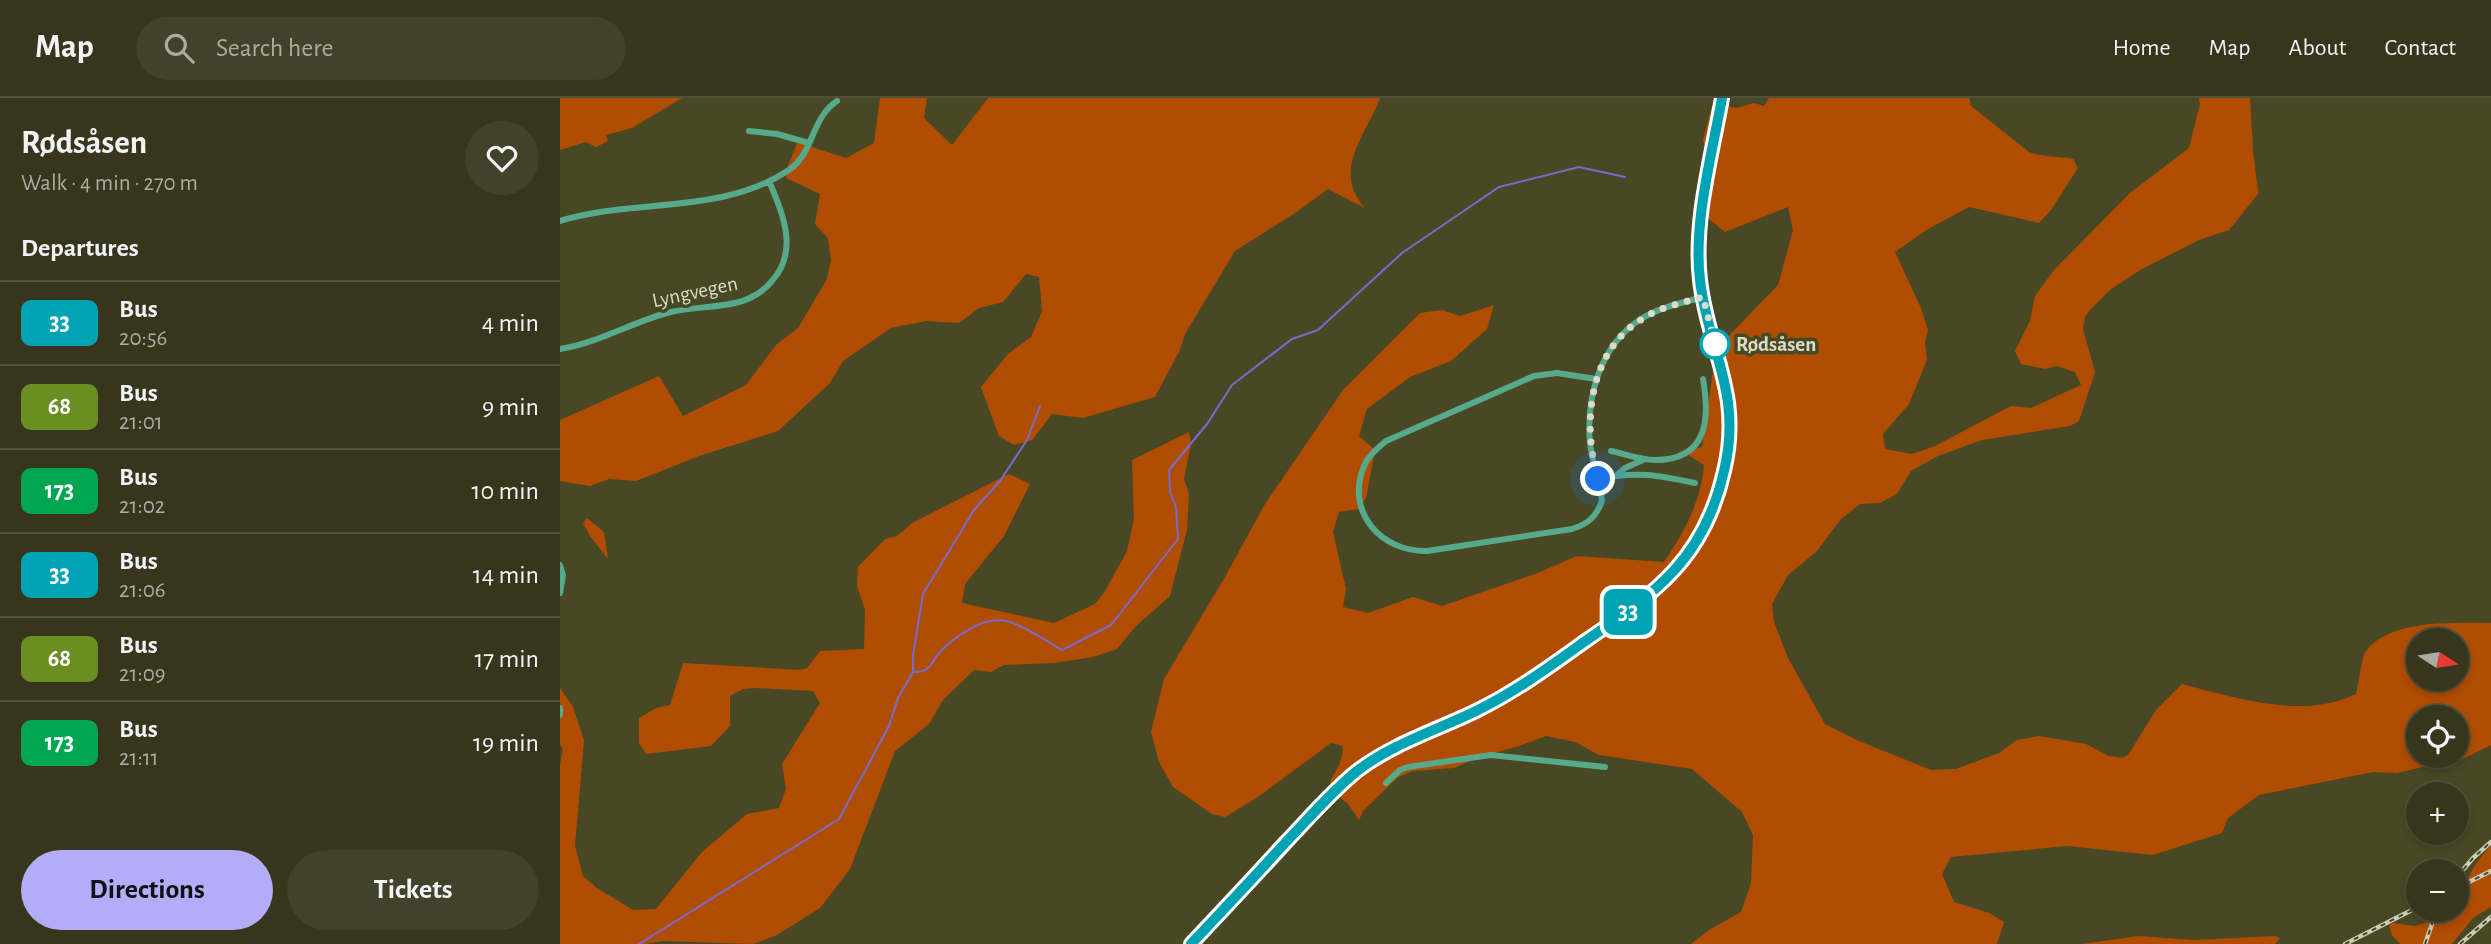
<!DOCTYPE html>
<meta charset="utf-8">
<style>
:root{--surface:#37361c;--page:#424129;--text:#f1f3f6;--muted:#aaaba3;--line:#51503b;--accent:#b3adf9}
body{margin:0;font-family:"Alegreya Sans",sans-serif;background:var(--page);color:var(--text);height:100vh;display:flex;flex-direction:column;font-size:26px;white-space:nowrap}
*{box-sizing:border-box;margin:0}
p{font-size:23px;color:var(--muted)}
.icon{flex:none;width:38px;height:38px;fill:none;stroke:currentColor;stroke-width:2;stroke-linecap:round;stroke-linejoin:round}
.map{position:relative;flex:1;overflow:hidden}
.side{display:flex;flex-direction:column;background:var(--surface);width:560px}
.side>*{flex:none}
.badge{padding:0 14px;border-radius:10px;font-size:24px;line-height:46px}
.needle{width:46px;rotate:102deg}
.tools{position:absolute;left:1846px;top:530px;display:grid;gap:14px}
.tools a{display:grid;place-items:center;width:63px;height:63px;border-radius:50%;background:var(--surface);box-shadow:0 4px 10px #0003,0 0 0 2px var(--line);font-size:35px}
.you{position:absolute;width:35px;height:35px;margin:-18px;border:5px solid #fff;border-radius:50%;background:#1a73e8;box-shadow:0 0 0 10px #1a73e833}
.map>.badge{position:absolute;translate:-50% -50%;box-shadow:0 0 0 4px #fff}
h2{padding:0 21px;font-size:26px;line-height:63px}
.round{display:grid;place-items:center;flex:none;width:74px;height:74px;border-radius:37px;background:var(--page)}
.headline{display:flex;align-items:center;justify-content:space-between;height:119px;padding:0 21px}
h1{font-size:33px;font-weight:600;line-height:52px}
.action{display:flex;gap:14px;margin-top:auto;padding:14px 21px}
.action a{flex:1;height:80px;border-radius:42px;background:var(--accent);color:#111;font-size:28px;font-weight:600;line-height:80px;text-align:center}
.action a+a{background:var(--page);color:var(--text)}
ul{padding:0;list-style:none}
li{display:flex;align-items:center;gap:21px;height:84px;padding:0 21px;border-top:2px solid var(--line)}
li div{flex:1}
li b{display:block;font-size:26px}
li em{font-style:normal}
li .badge{min-width:77px;font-weight:700;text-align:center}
header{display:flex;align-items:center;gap:42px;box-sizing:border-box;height:98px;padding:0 35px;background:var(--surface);border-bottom:2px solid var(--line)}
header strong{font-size:33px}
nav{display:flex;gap:38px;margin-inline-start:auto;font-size:24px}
.search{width:490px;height:63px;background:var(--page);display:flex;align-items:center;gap:18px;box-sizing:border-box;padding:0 24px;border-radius:38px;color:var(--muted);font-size:26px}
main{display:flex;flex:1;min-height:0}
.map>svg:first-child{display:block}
.forest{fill:#b04d03;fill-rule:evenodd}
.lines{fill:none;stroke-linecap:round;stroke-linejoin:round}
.stream{stroke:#786bce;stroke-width:2}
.street{stroke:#57a98b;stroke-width:6}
.secondary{stroke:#52e1b1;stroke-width:10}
.rail-casing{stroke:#cccdb7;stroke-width:4.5}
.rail{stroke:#494825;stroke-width:2;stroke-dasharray:5;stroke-linecap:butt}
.line-casing{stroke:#fff;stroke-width:16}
.line{stroke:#00a3b4;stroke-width:10}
.walk{stroke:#dbdcc8;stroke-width:7;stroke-dasharray:0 12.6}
.stop-dot{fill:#fff;stroke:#00a3b4;stroke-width:3.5}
.labels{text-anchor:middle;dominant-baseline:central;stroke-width:7;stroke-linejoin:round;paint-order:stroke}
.street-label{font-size:21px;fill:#dbdcc8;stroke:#494825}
.stop-label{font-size:21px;font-weight:bold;fill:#dbdcc8;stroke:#494825;text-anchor:start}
</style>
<header>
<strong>Map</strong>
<div class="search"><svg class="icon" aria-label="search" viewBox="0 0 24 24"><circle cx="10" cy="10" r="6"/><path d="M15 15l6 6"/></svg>Search here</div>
<nav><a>Home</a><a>Map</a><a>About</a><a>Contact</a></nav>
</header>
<main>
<section class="side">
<div class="headline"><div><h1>Rødsåsen</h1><p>Walk · 4 min · 270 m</p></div><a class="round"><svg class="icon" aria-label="heart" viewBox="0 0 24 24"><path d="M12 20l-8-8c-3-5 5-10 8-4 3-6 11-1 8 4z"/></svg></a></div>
<h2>Departures</h2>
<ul>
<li><span class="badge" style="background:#00a3b4;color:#fff">33</span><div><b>Bus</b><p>20:56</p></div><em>4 min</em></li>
<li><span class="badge" style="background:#6b8e23;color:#fff">68</span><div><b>Bus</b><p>21:01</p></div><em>9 min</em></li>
<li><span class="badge" style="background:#00a651;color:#fff">173</span><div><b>Bus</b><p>21:02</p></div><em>10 min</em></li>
<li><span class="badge" style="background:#00a3b4;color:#fff">33</span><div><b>Bus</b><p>21:06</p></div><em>14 min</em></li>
<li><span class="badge" style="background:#6b8e23;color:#fff">68</span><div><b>Bus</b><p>21:09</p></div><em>17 min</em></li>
<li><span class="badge" style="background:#00a651;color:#fff">173</span><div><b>Bus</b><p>21:11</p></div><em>19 min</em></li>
</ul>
<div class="action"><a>Directions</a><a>Tickets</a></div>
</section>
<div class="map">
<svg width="1931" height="846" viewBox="0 0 1931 846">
<rect width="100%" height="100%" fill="#494825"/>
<path class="forest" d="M 0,0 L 122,0 L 72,30 L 46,37 L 48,43 L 36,49 L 26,44 L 0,52 Z
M 320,0 L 367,0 L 364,20 L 392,47 L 428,0 L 820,0 C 806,38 771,72 805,110 L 768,91 L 738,113 L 675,153 L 625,236 L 619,254 L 595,299 L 523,320 L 492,316 L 472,342 L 454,347 L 439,338 L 421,289 L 448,256 L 471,239 L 482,213 L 479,179 L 466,176 L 443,204 L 419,210 L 399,225 L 366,223 L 331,230 L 283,263 L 270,285 L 218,333 L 139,358 L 76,383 L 49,381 L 30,388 L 0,383 L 0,322 L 99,278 L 123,318 L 186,287 L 216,247 L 238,230 L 267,181 L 271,162 L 268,140 L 255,126 L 260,96 L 226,80 L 227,70 L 239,40 L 255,50 L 286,60 L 314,45 Z
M 1209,0 L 1409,0 L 1411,8 L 1469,54 C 1483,59 1498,58 1513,61 L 1518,70 L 1491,112 L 1479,125 L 1409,109 L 1368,131 L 1335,154 L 1361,210 L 1368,232 L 1365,244 L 1367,262 L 1349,306 L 1323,336 L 1325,351 L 1352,356 L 1375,348 L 1451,308 L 1471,310 L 1521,287 L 1515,274 L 1497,268 L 1485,271 L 1461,266 L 1455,253 L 1470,223 L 1475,198 L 1494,172 L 1570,95 L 1629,50 L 1640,6 L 1639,0 L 1690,0 L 1693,53 L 1698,92 L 1698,96 L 1669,132 L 1639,142 L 1582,171 L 1551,191 L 1530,212 L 1525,219 L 1523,231 L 1535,274 L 1519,323 L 1510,328 L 1422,342 L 1378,358 L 1351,373 L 1337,396 L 1320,405 L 1300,406 L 1281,421 L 1256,454 L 1228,477 L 1212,506 L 1214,524 L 1228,560 L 1265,626 L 1299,643 L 1371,672 L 1396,671 L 1439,655 L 1457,642 L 1479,638 L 1526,646 L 1549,658 L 1562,660 L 1568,657 L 1596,612 L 1622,586 C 1677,600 1743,622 1796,596 C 1799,586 1801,560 1806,553 C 1831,521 1893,525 1931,525 L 1931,647 L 1889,668 L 1875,666 L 1837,675 L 1813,674 L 1699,697 L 1668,720 L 1662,735 L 1593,757 L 1507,748 L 1391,759 L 1382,776 L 1394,804 L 1429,815 L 1444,824 L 1437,846 L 1131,846 L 1149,832 L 1181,814 L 1191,785 L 1193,737 L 1182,714 L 1132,671 L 1039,657 L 1015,644 L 986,638 L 959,648 L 917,660 L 894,670 L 852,673 L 837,680 L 803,713 L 799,722 L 788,706 L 769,690 C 773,671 782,671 783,648 L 771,645 L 698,699 L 665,719 L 652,716 L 613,689 L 599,664 L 591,634 L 604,581 L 665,479 L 705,406 L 783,292 L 860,215 L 882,212 L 900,218 L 934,207 L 927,231 L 891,263 L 850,279 L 807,311 L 799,338 L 814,351 L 814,358 L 806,400 L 798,411 L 779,414 L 773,434 L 786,491 L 783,509 L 808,515 L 853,499 L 882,508 L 975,476 L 1017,458 L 1104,464 C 1124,435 1141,403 1144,367 L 1122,353 L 1142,349 L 1154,266 L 1160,247 L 1218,187 L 1233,132 L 1228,109 L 1165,134 L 1149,121 L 1148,102 L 1153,81 L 1143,42 L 1153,4 L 1176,10 L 1194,5 L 1204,8 ZM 1858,542 L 1897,542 L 1897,581 L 1858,581 ZM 1858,620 L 1897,620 L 1897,658 L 1858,658 Z
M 629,334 L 631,346 L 624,381 L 629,396 L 627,432 L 610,498 L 576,528 L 557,551 L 533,559 L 495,565 L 444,567 L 431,574 L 414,572 L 383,602 L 369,626 L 335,653 L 290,771 L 260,810 L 217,837 L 193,846 L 103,843 L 85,846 L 0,846 L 0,667 L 3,650 L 0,647 L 0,590 L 13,609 L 24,642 L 15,748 L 23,778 L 37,790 L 73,812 L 96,811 L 142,754 L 187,716 L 219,710 L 226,691 L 222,666 L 260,605 L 253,593 L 196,590 L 183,591 L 170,598 L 170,628 L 151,648 L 86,656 L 79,645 L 79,620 L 96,610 L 110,607 L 123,565 L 241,572 L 247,570 L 260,553 L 304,551 L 305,512 L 297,488 L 298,469 L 325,441 L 337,438 L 352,425 L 449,376 L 470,386 L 444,438 L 405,486 L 402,505 L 494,525 L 535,506 L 545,493 L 567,453 L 574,421 L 572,362 Z
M 27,420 L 44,434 L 48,461 L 30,438 L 23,425 Z
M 1931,748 L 1931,809 L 1913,820 L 1892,846 L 1840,846 L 1832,837 L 1829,828 L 1832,825 L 1855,828 L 1877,821 L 1891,821 C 1901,809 1900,798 1906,785 C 1912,771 1920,758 1931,748 Z
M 1578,838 L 1634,842 L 1715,838 L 1720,840 L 1715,846 L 1522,846 Z"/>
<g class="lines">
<path class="stream" d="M 353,574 C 373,574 370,564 381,553 C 393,540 419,522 438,522 C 459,523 484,542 502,552 L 551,527 L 618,441 L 616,409 L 610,394 L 609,372 L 647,326 L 672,287 L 732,241 L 758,232 L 842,155 L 939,89 L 1019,69 L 1065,79
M 79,846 L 279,721 L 329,628 L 338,600 L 353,574 L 353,557 L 363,496 L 414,412 L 440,383 L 467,342 L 480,308"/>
<path class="street" d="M 189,33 L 217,36 L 249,45
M 0,123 C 75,100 161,117 229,72 C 254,55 251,20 277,3
M 0,251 C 38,245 70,225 107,215 C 129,209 153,210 175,205 C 190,202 202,195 212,183 C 239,153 223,116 209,83
M 1036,281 L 997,275 L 974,278 L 826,343 C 817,351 808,358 804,368 C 785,414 821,454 867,453 L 1012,431 C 1028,426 1036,419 1042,403 C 1040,383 1032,365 1030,345 C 1026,299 1040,247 1081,221 C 1100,209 1122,205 1143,199
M 1051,353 C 1065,356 1080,362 1095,362 C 1148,362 1150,321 1143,281
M 1057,377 L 1065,370 L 1085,361
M 1038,381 C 1077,373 1097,377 1135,385
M 0,467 L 3,477 L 0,495
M 0,610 L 0,617
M 826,685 L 840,672 L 848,669 L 931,657 L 1045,669"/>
<path class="secondary" d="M 631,846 C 663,812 695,778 726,744 C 749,720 771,694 797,673 C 832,646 877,632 916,613 C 955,594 989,569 1024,544 C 1095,496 1144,462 1164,373 C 1182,295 1149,254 1140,182 C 1133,124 1152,57 1162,0"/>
<defs>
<path id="rail" d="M 1897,779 L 1913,760 L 1931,744
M 1897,790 L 1931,773
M 1785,846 L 1858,809
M 1865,846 L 1877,812
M 1900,846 L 1931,819"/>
</defs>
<use href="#rail" class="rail-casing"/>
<use href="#rail" class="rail"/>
</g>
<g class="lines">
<defs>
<path id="line" d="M 631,846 C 663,812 695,778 726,744 C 749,720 771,694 797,673 C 832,646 877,632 916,613 C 955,594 989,569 1024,544 C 1095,495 1144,462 1164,373 C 1183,295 1148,253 1140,182 C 1133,124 1152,57 1162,0"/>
</defs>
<use href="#line" class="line-casing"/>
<use href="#line" class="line"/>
<path class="walk" d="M 1038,381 C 1022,326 1028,254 1082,221 C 1100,209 1122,205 1143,199 L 1155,246"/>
</g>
<circle class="stop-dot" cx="1155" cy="246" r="14"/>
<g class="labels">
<g class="street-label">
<text transform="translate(135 194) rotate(-12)">Lyngvegen</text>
</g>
<g class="stop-label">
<text x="1176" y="246">Rødsåsen</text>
</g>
</g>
</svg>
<div class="tools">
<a><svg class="needle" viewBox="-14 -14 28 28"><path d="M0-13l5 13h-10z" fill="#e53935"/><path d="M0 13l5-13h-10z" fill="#aaaba3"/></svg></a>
<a><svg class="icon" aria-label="locate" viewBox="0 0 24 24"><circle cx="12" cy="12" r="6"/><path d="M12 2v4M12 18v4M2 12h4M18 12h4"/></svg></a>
<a>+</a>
<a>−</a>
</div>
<div class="you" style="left:1038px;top:381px"></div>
<b class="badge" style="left:1068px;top:514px;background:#00a3b4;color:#fff">33</b>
</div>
</main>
